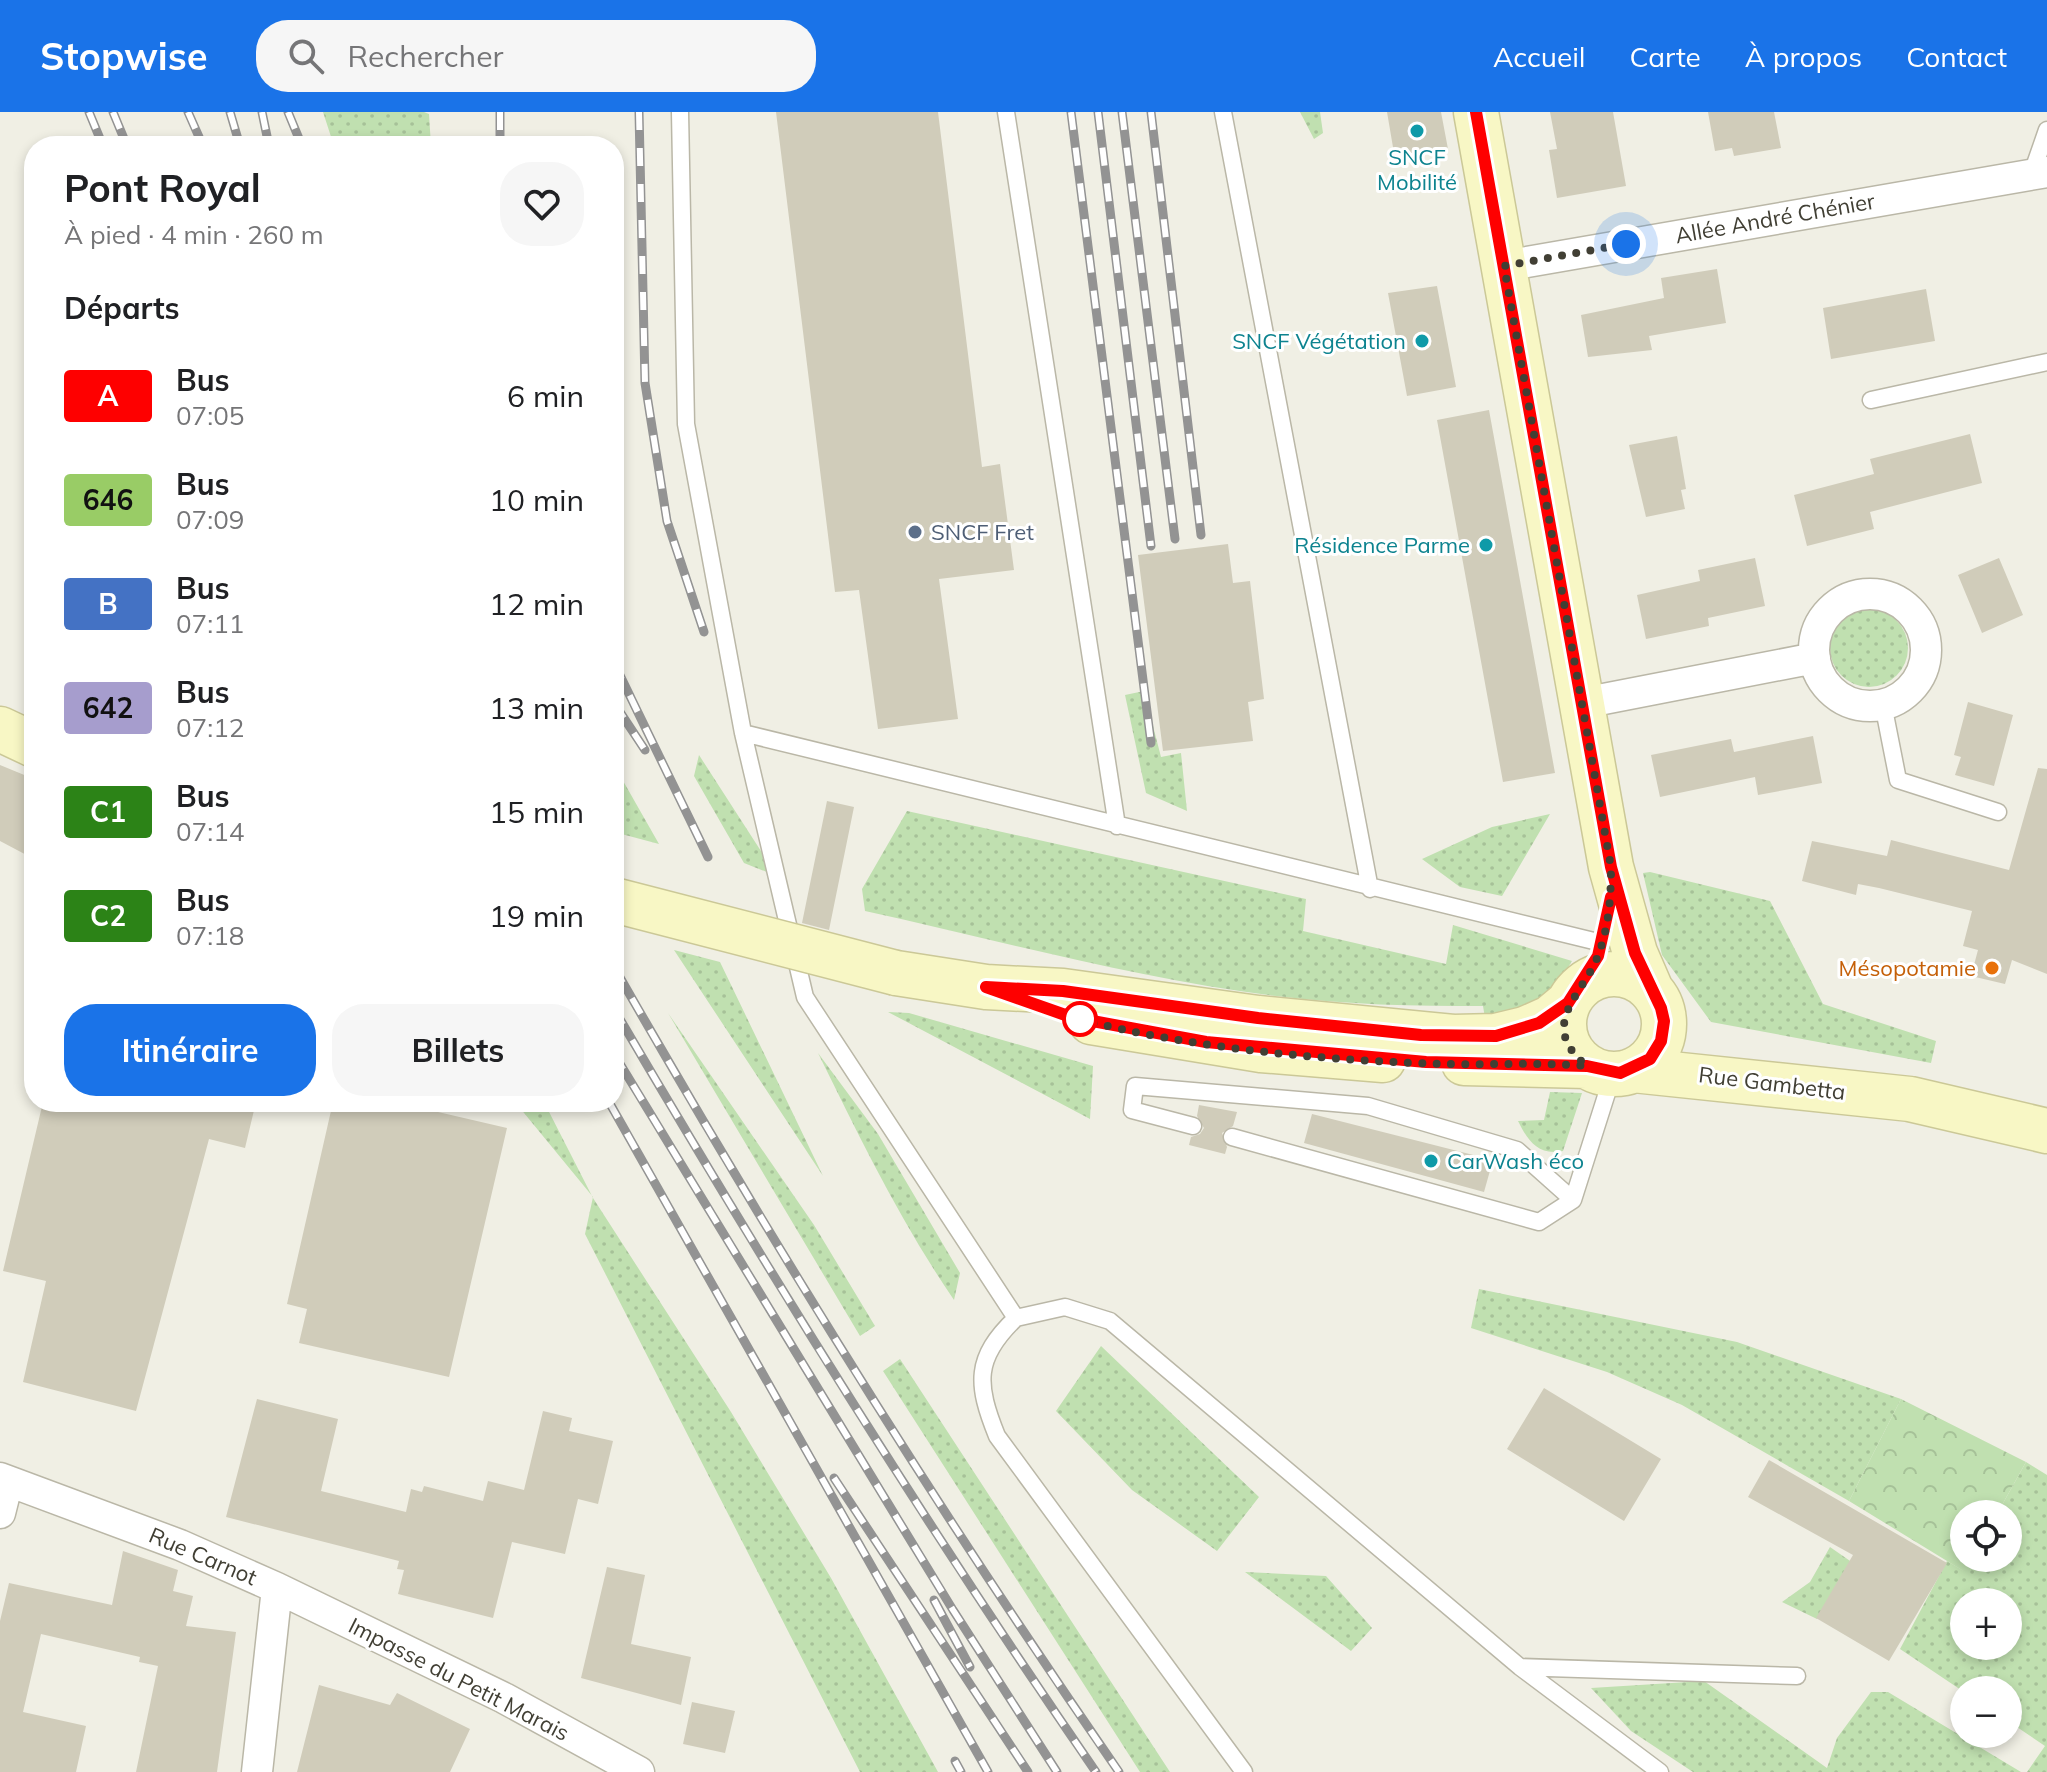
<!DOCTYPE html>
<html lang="fr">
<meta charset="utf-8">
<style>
:root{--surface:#fff;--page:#f6f6f6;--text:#202124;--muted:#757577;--accent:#1a73e8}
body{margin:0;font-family:Mulish,sans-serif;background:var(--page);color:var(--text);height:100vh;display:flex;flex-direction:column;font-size:30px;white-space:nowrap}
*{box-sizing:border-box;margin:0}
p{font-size:26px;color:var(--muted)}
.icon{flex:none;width:44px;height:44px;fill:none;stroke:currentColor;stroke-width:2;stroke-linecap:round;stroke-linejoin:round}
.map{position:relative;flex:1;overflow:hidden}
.side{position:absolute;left:24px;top:24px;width:600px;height:976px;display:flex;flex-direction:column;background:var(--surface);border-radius:32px;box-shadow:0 4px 12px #0003}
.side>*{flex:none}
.badge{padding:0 16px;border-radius:6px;font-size:28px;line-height:52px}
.controls{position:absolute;left:1950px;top:1388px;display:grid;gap:16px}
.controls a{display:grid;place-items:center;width:72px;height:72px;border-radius:50%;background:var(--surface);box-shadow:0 4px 12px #0003;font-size:40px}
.you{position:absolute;width:40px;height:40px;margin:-20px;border:6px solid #fff;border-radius:50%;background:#1a73e8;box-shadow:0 0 0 12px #1a73e833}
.map>.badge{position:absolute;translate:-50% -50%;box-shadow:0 0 0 4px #fff}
h2{padding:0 40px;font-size:30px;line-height:72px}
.round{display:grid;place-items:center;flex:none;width:84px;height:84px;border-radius:32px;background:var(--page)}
.headline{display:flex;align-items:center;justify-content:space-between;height:136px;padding:0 40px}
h1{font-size:38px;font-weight:700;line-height:60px}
.cta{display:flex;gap:16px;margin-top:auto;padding:16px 40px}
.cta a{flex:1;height:92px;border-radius:32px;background:var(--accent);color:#fff;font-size:32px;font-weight:700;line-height:92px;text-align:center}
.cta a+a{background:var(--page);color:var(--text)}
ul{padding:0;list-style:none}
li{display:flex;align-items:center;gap:24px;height:104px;padding:0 40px}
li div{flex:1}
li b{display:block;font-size:30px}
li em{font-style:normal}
li .badge{min-width:88px;font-weight:700;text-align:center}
header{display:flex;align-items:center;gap:48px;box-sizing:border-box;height:112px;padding:0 40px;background:var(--accent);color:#fff}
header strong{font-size:38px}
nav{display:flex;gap:44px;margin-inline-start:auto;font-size:28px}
.search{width:560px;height:72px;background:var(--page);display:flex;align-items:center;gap:20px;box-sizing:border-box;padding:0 28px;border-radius:32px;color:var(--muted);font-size:30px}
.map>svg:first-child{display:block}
.grass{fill:url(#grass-dots);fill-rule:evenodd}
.forest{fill:url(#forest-crowns)}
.building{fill:#d0ccba}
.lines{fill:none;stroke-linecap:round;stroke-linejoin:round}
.lane-casing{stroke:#bab7a7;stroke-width:19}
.street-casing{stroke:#bab7a7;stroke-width:33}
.secondary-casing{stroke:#cbc897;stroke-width:47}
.lane{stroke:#fff;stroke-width:16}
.street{stroke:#fff;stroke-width:30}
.secondary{stroke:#f8f7c5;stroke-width:44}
.rail-casing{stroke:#939393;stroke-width:9}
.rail{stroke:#fff;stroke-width:6;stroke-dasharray:18;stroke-linecap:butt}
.secondary-bridge-casing{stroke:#cbc897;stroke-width:47;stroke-linecap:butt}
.secondary-bridge{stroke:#f8f7c5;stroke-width:44}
.line-casing{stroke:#fff;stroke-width:18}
.line{stroke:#fe0000;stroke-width:12}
.walk{stroke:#413f34;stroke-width:8;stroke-dasharray:0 14.4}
.culture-dot{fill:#0f9aa8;stroke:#fff;stroke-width:3}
.service-dot{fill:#5c6f8a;stroke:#fff;stroke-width:3}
.food-dot{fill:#e8710a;stroke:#fff;stroke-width:3}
.stop-dot{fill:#fff;stroke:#fe0000;stroke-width:4}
.labels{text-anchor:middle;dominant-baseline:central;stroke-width:6;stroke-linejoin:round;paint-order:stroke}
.culture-label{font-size:22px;fill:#0d838f;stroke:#fff;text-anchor:end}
.street-label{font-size:22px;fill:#413f34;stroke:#fff}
.service-label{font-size:22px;fill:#4e5e75;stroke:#fff;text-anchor:start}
.food-label{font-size:22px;fill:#c56008;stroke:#fff;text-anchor:end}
</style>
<header>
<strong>Stopwise</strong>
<div class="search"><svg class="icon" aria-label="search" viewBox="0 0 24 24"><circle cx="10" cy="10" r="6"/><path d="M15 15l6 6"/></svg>Rechercher</div>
<nav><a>Accueil</a><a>Carte</a><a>À propos</a><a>Contact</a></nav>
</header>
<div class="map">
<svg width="2047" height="1660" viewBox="0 0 2047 1660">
<defs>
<pattern id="grass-dots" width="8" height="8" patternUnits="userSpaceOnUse" patternTransform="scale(2)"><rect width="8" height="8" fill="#c0e0b0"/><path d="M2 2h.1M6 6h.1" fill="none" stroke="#a6c198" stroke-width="1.8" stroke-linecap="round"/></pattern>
<pattern id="forest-crowns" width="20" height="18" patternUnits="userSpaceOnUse" patternTransform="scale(2)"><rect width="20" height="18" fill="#c0e0b0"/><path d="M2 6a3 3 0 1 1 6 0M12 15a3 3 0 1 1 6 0" fill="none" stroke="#a6c198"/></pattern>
</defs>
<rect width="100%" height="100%" fill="#f0efe4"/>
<path class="grass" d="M 323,0 L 424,0 L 429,2 L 431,34 L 334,34 Z
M 1300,0 L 1320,0 L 1323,21 L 1314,27 Z
M1830 536a39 39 0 1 1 78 0a39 39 0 1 1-78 0Z
M 1144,579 L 1161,645 L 1181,641 L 1187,699 L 1146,681 L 1125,583 Z
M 699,643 L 777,764 L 744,751 L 694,664 Z
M 614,653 L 659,732 L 614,720 Z
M 907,699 L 1306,787 L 1303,819 L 1446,852 L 1453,813 L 1572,849 C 1548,889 1528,894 1485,906 L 1483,894 C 1414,894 1346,893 1277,884 C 1138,867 1002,829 865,799 L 862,777 Z
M 1550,702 L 1502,784 L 1460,775 L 1422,747 L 1492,715 Z
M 1650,760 L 1770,789 L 1823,892 L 1936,929 L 1931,951 L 1711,910 L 1662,843 L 1643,761 Z
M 674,838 L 720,850 L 823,1064 Z
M 888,900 L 909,901 L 1093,954 L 1090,1007 Z
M 668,901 L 814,1113 L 875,1214 L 860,1224 Z
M 818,941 L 878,1022 L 960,1161 L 954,1188 C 900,1109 860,1026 818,941 Z
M 1550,980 L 1582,981 L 1563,1039 C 1538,1044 1528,1029 1518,1009 L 1544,1008 Z
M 515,990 L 544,990 L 593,1086 L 731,1300 L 831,1466 L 938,1660 L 860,1660 L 585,1122 L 593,1085 Z
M 1479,1177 L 1737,1230 L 1901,1287 L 1849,1389 L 1682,1293 L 1607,1260 L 1471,1216 Z
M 1101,1234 L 1259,1385 L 1217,1439 L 1132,1378 L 1056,1299 Z
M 900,1247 L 1170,1660 L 1140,1660 L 883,1259 Z
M 2026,1350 L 2047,1363 L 2047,1660 L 2027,1660 L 2045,1634 L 2008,1609 L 2008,1578 L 1964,1580 L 1900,1537 L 1947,1449 L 1964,1459 L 1972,1446 L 2008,1446 L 2008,1402 L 1997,1402 ZM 1964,1490 L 2008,1490 L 2008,1534 L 1964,1534 Z
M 1830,1435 L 1853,1451 L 1817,1507 L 1782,1490 L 1810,1470 Z
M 1245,1460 L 1326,1464 L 1372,1516 L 1351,1539 Z
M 1704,1569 L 1827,1656 L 1837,1626 L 1871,1580 L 1888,1580 L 2021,1660 L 1693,1660 L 1631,1619 L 1591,1576 Z"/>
<path class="forest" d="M 1901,1287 L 2026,1350 L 1997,1402 L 1964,1402 L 1964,1446 L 1972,1446 L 1965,1460 L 1849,1389 Z"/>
<path class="building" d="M 776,0 L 938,0 L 982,355 L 1000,352 L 1014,458 L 939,467 L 958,607 L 878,617 L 859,478 L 835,480 Z
M 1387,0 L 1441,0 L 1448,37 L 1395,47 Z
M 1550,0 L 1613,0 L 1626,74 L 1557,86 L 1549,38 L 1557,37 Z
M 1708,0 L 1774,0 L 1781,36 L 1734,44 L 1732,36 L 1715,39 Z
M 1717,157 L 1726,211 L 1649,224 L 1652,238 L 1588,245 L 1581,203 L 1664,186 L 1661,166 Z
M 1437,174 L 1456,275 L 1407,284 L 1388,181 Z
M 1926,177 L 1935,229 L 1831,247 L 1823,196 Z
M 1489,298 L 1555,661 L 1503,670 L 1437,308 Z
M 1970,322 L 1982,371 L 1870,400 L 1874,417 L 1807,434 L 1794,383 L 1874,362 L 1870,347 Z
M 1677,324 L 1686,377 L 1681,378 L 1685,397 L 1646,405 L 1629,333 Z
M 1228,432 L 1233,471 L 1250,469 L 1264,587 L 1248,590 L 1253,629 L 1163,639 L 1138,443 Z
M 1755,446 L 1765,494 L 1708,506 L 1709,514 L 1646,527 L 1637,483 L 1700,469 L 1698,458 Z
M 1999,446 L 2023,503 L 1982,521 L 1958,463 Z
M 1968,590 L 2013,603 L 1994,674 L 1955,663 L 1961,645 L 1954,643 Z
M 1813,624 L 1822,671 L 1758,683 L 1755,665 L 1660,685 L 1651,643 L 1731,627 L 1734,640 Z
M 0,653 L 34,667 L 34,747 L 0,729 Z
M 2038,656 L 2047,657 L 2047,862 L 2012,848 L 2005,872 L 1971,864 L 1978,838 L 1963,834 L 1972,799 L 1879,776 L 1858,772 L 1856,783 L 1802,769 L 1812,729 L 1887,744 L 1891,728 L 2009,758 Z
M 827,689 L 854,695 L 829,818 L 802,811 Z
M 43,990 L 256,990 L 245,1036 L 209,1027 L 136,1299 L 23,1270 L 46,1169 L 3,1159 Z
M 333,990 L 395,990 L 507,1016 L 449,1265 L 299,1231 L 307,1197 L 287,1192 Z
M 1199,993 L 1237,1000 L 1233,1014 L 1222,1021 L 1227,1035 L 1225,1042 L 1189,1033 L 1191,1025 L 1200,1022 L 1204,1016 L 1197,1004 Z
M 1312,1002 L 1493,1048 L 1484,1080 L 1304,1031 Z
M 1544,1276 L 1661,1347 L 1624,1409 L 1507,1337 Z
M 257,1287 L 338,1307 L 321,1379 L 406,1400 L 411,1377 L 422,1380 L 424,1374 L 483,1389 L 488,1369 L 524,1378 L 543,1299 L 572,1306 L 569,1319 L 613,1329 L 598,1392 L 578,1387 L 565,1442 L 512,1430 L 493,1506 L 398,1482 L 404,1458 L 397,1457 L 399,1449 L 226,1405 Z
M 1769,1348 L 1947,1451 L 1889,1549 L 1816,1506 L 1853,1443 L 1748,1385 Z
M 123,1439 L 178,1458 L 173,1479 L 193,1484 L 186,1514 L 236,1520 L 217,1660 L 136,1660 L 158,1554 L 139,1550 L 140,1545 L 41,1522 L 23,1600 L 86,1614 L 76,1660 L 0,1660 L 0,1509 L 9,1471 L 112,1493 Z
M 607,1455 L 645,1463 L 631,1532 L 691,1545 L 681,1593 L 581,1566 Z
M 319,1573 L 390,1593 L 397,1581 L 470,1617 L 450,1660 L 297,1660 Z
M 692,1590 L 735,1599 L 725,1641 L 683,1632 Z"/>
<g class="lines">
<defs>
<path id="lane" d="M 680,0 L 686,312 L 743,621 L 805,885 L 1016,1206 L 1065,1195 L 1110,1209 L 1520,1555 L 1660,1660
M 1006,0 L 1117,714
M 1223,0 L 1370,777
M 2032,61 L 2047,18
M 1871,288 L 2047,250
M 1883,592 L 1898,668 L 1998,700
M 743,621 L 1602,831
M 1193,1014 L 1132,998 L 1135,974 L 1368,994 L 1517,1038 L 1573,1088 L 1539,1110 L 1232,1025
M 1573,1088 L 1613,962
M 1016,1206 C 974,1246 976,1272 997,1324 L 1244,1660
M 1520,1555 L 1797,1564"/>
<path id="street" d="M 1504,154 L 2047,60
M1814 538a56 56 0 1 1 112 0a56 56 0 1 1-112 0Z
M 1583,591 L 1815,546
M 0,1366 L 180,1433 L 277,1476 L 257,1660
M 0,1401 L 8,1369
M 277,1476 L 504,1586 L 639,1660"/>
<path id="secondary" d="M 1476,0 L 1611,755 L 1635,841 L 1651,878
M 0,617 L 34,633
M 896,861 L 986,875 L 1063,879 L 1258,906 L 1453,925 L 1496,924 L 1525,917 L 1550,906 L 1568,891
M1564 912a50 50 0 1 1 100 0a50 50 0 1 1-100 0Z
M 1091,910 L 1261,938 L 1383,948
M 1464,951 L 1587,954
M 1633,958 L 1910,987 L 2047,1019"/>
</defs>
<use href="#lane" class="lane-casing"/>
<use href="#street" class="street-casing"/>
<use href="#secondary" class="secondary-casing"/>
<use href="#lane" class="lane"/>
<use href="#street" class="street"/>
<use href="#secondary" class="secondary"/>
<defs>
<path id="rail" d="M 89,0 L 103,34
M 113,0 L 127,34
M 188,0 L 203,34
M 230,0 L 240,34
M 262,0 L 269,34
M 288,0 L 302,34
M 500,0 L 500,34
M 639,0 L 645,271 L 667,409 L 704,520
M 1071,0 L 1151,631
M 1098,0 L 1151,434
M 1122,0 L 1175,427
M 1151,0 L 1201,423
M 614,551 L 708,745
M 614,591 L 645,638
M 614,855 C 771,1130 939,1400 1119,1660
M 614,897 C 766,1157 925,1412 1096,1660
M 614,942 L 953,1498 L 1057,1660
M 609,990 L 988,1660
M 834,1366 L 1028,1660
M 934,1488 L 970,1555
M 955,1649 L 961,1660"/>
</defs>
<use href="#rail" class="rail-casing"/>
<use href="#rail" class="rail"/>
<defs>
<path id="secondary-bridge" d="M 614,788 L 896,861"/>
</defs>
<use href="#secondary-bridge" class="secondary-bridge-casing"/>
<use href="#secondary-bridge" class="secondary-bridge"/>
</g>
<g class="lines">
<defs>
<path id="line" d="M 1476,0 L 1611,755 L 1635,841 L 1661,896 L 1664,909 L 1661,929 L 1650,947 L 1620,961 L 1587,954 L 1426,950 L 1206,930 L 1071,905 L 986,875 L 1063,879 L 1258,906 L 1421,923 L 1496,924 L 1539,911 L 1568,891 L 1598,844 L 1611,785"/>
</defs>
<use href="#line" class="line-casing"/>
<use href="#line" class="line"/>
<path class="walk" d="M 1080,907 C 1191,937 1332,949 1447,952 C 1494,953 1540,950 1587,954 C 1535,912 1585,882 1599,841 C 1609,813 1611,785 1611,755 L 1504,154 L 1626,132"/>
</g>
<g class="culture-dot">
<circle cx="1417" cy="19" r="8"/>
<circle cx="1422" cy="229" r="8"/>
<circle cx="1486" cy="433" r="8"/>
<circle cx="1431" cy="1049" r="8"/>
</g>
<circle class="service-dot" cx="915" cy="420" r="8"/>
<circle class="food-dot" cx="1992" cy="856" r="8"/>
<circle class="stop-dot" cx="1080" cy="907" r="16"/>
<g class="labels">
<g class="culture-label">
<text x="1417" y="45" text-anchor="middle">SNCF<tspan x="1417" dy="25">Mobilité</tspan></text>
<text x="1406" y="229">SNCF Végétation</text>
<text x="1470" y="433">Résidence Parme</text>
<text x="1447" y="1049" text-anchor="start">CarWash éco</text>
</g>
<g class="street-label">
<text transform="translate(1775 106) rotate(-10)">Allée André Chénier</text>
<text transform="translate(1772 971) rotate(7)">Rue Gambetta</text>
<text transform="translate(203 1444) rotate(23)">Rue Carnot</text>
<text transform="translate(459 1567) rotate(27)">Impasse du Petit Marais</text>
</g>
<g class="service-label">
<text x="931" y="420">SNCF Fret</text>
</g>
<g class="food-label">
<text x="1976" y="856">Mésopotamie</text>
</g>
</g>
</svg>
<div class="controls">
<a><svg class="icon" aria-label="locate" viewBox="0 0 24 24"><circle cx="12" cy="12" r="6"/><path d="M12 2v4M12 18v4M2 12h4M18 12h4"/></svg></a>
<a>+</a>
<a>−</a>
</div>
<div class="you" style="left:1626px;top:132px"></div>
<section class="side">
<div class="headline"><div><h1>Pont Royal</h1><p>À pied · 4 min · 260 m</p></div><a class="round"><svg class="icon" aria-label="heart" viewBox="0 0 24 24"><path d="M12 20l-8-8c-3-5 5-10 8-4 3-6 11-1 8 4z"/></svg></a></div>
<h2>Départs</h2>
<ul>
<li><span class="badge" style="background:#fe0000;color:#fff">A</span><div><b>Bus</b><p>07:05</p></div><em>6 min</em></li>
<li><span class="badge" style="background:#9c6;color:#111">646</span><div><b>Bus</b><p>07:09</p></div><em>10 min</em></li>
<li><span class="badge" style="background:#4472c4;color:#fff">B</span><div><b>Bus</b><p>07:11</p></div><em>12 min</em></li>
<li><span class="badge" style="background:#a69dcd;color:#111">642</span><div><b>Bus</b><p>07:12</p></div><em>13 min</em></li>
<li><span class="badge" style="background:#2c8317;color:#fff">C1</span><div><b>Bus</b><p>07:14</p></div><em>15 min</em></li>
<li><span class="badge" style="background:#2c8317;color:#fff">C2</span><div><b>Bus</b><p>07:18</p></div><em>19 min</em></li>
</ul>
<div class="cta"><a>Itinéraire</a><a>Billets</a></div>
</section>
</div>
